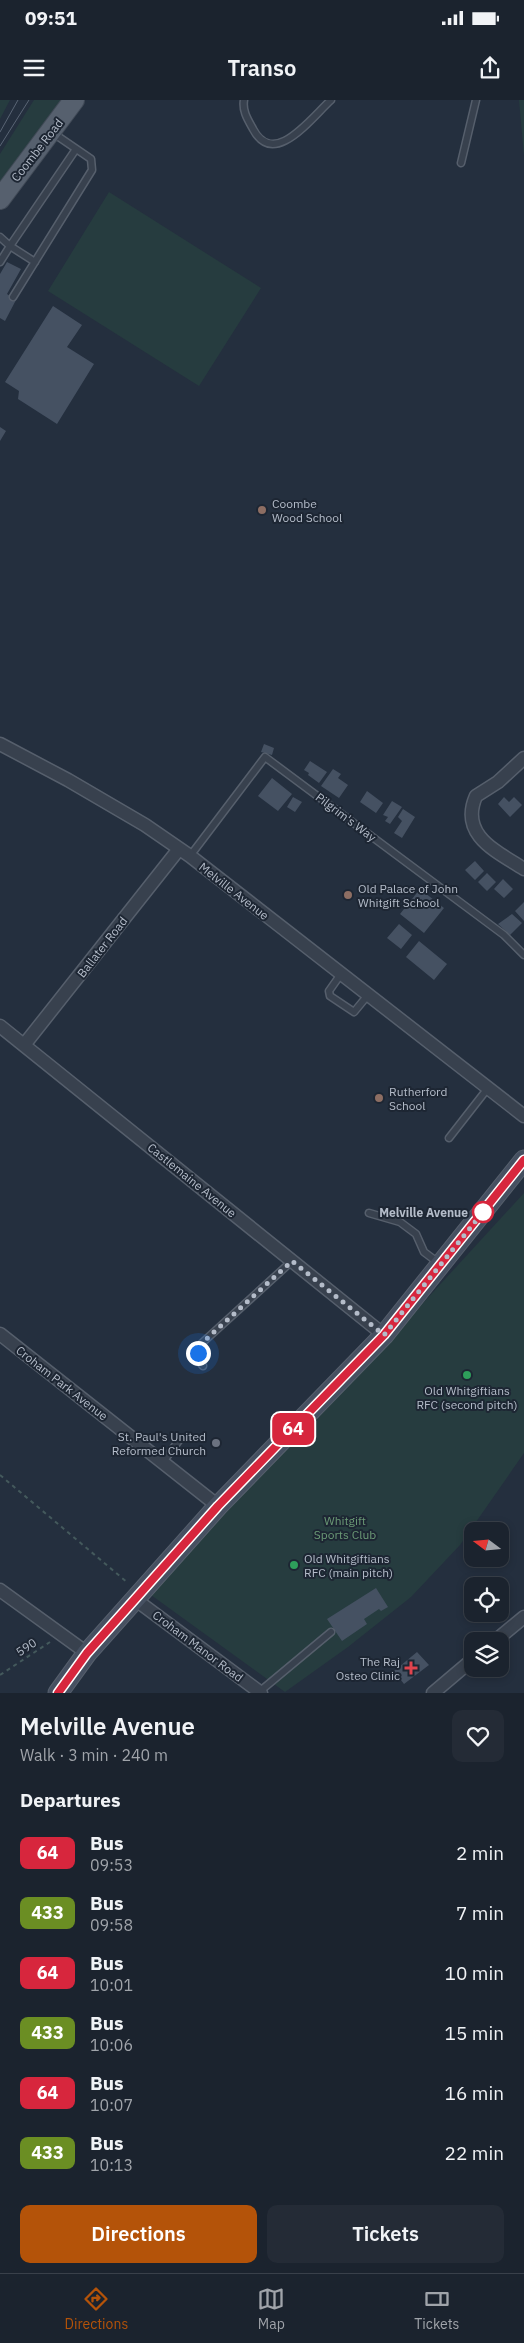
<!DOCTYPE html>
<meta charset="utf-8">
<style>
:root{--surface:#1b232e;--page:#242b36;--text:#f1f3f6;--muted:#a0a4aa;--line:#39404a;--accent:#b45309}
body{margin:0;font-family:"IBM Plex Sans",sans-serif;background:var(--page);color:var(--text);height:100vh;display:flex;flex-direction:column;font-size:19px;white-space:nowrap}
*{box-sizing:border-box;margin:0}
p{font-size:16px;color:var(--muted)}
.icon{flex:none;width:28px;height:28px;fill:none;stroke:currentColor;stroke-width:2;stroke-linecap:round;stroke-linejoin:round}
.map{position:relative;height:1593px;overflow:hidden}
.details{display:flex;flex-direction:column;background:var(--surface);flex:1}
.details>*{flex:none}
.badge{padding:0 10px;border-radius:8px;font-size:18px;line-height:32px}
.needle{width:32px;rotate:286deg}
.controls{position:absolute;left:464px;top:1422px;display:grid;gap:10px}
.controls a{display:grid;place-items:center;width:45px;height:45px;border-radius:10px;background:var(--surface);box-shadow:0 2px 8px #0003,0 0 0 1px var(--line);font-size:25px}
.you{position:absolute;width:25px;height:25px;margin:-12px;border:4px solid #fff;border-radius:50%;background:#1a73e8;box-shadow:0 0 0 8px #1a73e833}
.map>.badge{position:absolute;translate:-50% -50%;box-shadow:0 0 0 2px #fff}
h2{padding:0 20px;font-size:19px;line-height:45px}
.round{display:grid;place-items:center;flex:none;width:52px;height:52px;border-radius:10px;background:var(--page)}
.overview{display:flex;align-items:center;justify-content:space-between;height:85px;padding:0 20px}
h1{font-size:24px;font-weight:600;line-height:38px}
.action{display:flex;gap:10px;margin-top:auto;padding:10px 20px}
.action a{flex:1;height:58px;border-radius:10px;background:var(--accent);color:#fff;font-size:20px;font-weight:600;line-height:58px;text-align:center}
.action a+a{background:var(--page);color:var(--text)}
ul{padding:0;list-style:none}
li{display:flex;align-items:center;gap:15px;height:60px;padding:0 20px}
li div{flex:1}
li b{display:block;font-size:19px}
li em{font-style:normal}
li .badge{min-width:55px;font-weight:700;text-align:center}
.status{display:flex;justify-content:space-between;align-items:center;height:35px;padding:0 25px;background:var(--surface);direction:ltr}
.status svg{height:14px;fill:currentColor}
header{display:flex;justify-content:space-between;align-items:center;height:65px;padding:0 20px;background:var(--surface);font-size:22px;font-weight:600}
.dock{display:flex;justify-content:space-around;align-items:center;height:70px;border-top:1px solid var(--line);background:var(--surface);font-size:14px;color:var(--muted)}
.dock a{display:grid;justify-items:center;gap:2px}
.dock .current{color:var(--accent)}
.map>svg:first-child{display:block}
.green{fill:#263c3f}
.building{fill:#455162}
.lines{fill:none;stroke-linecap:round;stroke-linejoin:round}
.lane-casing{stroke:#565f6c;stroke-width:9}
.street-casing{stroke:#565f6c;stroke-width:15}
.secondary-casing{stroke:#565f6c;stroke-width:21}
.primary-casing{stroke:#414a57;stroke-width:22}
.path{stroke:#44595c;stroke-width:2;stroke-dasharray:4 4;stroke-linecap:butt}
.lane{stroke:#38414e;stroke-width:6}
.street{stroke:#38414e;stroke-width:12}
.secondary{stroke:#465061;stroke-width:19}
.primary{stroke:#56606e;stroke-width:20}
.tram{stroke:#5a6575;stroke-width:1}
.line-casing{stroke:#fff;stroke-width:11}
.line{stroke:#d7263d;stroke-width:8}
.walk{stroke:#b4bcc9;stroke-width:5;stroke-dasharray:0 9}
.education-dot{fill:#8d6e63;stroke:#1d2633;stroke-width:2}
.stop-dot{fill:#fff;stroke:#d7263d;stroke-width:2.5}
.leisure-dot{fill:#2e9e5b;stroke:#1d2633;stroke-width:2}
.worship-dot{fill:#6b7280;stroke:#1d2633;stroke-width:2}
.health-dot{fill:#e0444e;stroke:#1d2633;stroke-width:2}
.labels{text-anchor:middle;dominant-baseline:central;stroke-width:4;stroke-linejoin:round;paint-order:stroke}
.street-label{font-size:12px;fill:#b4bcc9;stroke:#1d2633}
.poi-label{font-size:12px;fill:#b4bcc9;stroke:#1d2633;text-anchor:start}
.stop-label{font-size:12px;font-weight:bold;fill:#b4bcc9;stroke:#1d2633;text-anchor:end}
.park-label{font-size:12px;fill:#6b9a76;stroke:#1d2633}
</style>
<div class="status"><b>09:51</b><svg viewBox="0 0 49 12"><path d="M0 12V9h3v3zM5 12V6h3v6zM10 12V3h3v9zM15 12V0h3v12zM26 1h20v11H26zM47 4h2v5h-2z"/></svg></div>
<header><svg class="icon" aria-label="menu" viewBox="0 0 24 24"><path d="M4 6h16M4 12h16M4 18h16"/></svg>Transo<svg class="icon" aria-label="share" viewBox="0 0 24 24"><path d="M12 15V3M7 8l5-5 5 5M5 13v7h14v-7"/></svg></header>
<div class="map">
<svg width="524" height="1593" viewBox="0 0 524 1593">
<rect width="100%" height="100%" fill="#242f3e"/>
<path class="green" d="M 0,0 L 10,0 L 0,19 Z
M 34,0 L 62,0 L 0,84 L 0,54 Z
M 519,0 L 524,0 L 524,56 Z
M 109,92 L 261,188 L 199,286 L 48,191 Z
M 524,1093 L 524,1353 L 460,1445 L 411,1497 L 348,1547 L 285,1592 L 151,1495 L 230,1404 L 314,1322 Z"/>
<path class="building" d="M 7,162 L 21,169 L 7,194 L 16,200 L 5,221 L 0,218 L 0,174 Z
M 53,206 L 82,225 L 67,247 L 94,264 L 57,324 L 18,299 L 19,291 L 5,282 Z
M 0,327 L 6,331 L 0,341 Z
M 264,644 L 274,648 L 272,655 L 261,652 Z
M 310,661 L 327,672 L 319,683 L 308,675 L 309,673 L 304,670 Z
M 333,669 L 341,674 L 338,678 L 348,685 L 339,698 L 321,686 Z
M 272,678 L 292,694 L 278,711 L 258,696 Z
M 367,691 L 383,703 L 376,713 L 360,702 Z
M 293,697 L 302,702 L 295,712 L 287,707 Z
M 504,697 L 509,702 L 514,697 L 522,705 L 510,717 L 498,704 Z
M 392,701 L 402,707 L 390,724 L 385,721 L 388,717 L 383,715 Z
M 403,709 L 415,717 L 402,738 L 394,733 L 402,721 L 398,717 Z
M 475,761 L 484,771 L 475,780 L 465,770 Z
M 487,773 L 496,782 L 487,791 L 478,782 Z
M 503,779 L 513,789 L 504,798 L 494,789 Z
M 420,789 L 444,808 L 424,833 L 400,814 Z
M 524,802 L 524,821 L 515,811 Z
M 512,814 L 522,823 L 510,835 L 498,824 Z
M 399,824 L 412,835 L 401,849 L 387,838 Z
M 419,841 L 447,864 L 434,880 L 406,857 Z
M 376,1488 L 388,1507 L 381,1511 L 379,1509 L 364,1519 L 367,1524 L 342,1541 L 327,1519 Z
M 417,1552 L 429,1565 L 404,1584 L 394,1571 Z"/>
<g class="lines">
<defs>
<path id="lane" d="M 244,0 C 242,11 248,20 253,29 C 274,69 311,18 331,0
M 461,63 L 476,0
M 0,137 L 10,146 L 76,49
M 0,162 L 10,146 L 35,162
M 13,197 L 92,70 L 91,59 L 53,33
M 190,756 L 265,657 L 504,835 L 524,855
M 341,874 L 329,891 L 330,896 L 354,912 L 368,895
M 449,1038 L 488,988
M 369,1113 L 400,1122 L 416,1134 L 424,1152 L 440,1164
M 203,1266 C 196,1258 198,1253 202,1243 L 292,1161
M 163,1362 L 180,1339
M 259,1592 L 331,1532"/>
<path id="street" d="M 0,644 L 68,680 L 145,725 L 190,756 L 524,1016
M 524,658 L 498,682 L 476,696 C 459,735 496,751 524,769
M 0,926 L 384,1235
M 24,945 L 179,749
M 0,1234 L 218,1406
M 0,1490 L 87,1553
M 136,1500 L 261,1593
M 495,1541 L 524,1517
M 433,1593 L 472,1560"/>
<path id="secondary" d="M 58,1593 L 87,1553 L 218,1406 L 384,1235 L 524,1060"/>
<path id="primary" d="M 0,99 L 74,0"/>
</defs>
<use href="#lane" class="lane-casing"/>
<use href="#street" class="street-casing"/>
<use href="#secondary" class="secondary-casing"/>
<use href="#primary" class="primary-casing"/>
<path class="path" d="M 0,1375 L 128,1483
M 0,1575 L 50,1542"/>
<use href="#lane" class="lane"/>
<use href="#street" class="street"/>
<use href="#secondary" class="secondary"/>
<use href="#primary" class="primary"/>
<path class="tram" d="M 0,32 L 18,0
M 0,46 L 29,0"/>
</g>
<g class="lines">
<defs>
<path id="line" d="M 58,1593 L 87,1553 L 218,1406 L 384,1235 L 524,1060"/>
</defs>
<use href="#line" class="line-casing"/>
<use href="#line" class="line"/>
<path class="walk" d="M 198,1253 L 202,1243 L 292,1161 L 384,1235 L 483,1112"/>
</g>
<g class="education-dot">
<circle cx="262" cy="410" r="5"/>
<circle cx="348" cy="795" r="5"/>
<circle cx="379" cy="998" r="5"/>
</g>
<circle class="stop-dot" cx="483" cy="1112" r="10"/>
<g class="leisure-dot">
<circle cx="467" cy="1275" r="5"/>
<circle cx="294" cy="1465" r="5"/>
</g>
<circle class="worship-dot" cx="216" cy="1343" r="5"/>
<path class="health-dot" d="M408.5 1560.5h5v5h5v5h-5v5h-5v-5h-5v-5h5z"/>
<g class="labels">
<g class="street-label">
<text transform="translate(37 50) rotate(-52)">Coombe Road</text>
<text transform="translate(346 717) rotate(37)">Pilgrim's Way</text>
<text transform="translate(234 791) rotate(38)">Melville Avenue</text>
<text transform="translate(102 847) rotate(-52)">Ballater Road</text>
<text transform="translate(192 1080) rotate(39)">Castlemaine Avenue</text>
<text transform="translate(62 1283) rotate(38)">Croham Park Avenue</text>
<text transform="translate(198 1546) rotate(37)">Croham Manor Road</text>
<text transform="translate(26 1547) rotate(-33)">590</text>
</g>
<g class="poi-label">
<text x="272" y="403">Coombe<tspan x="272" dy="14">Wood School</tspan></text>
<text x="358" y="788">Old Palace of John<tspan x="358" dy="14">Whitgift School</tspan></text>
<text x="389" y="991">Rutherford<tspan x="389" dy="14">School</tspan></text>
<text x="467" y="1290" text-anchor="middle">Old Whitgiftians<tspan x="467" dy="14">RFC (second pitch)</tspan></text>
<text x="206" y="1336" text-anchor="end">St. Paul's United<tspan x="206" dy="14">Reformed Church</tspan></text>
<text x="304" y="1458">Old Whitgiftians<tspan x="304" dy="14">RFC (main pitch)</tspan></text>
<text x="400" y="1561" text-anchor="end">The Raj<tspan x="400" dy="14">Osteo Clinic</tspan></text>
</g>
<g class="stop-label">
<text x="468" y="1112">Melville Avenue</text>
</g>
<g class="park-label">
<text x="345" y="1420">Whitgift<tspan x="345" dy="14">Sports Club</tspan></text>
</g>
</g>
</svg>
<div class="controls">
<a><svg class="needle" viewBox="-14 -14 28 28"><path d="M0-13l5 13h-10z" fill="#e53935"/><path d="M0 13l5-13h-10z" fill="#a0a4aa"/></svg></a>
<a><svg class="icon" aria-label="locate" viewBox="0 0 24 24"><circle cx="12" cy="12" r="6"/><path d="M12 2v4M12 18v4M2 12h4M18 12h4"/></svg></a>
<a><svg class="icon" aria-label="layers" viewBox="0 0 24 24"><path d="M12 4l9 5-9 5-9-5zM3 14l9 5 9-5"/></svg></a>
</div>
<div class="you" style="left:198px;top:1253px"></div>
<b class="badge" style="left:293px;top:1329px;background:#d7263d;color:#fff">64</b>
</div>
<section class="details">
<div class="overview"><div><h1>Melville Avenue</h1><p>Walk · 3 min · 240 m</p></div><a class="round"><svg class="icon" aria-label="heart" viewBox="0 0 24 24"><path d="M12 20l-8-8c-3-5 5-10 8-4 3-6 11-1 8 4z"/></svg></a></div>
<h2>Departures</h2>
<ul>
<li><span class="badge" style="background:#d7263d;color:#fff">64</span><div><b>Bus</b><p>09:53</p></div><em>2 min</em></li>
<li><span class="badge" style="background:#6b8e23;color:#fff">433</span><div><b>Bus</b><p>09:58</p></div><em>7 min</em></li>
<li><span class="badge" style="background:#d7263d;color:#fff">64</span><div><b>Bus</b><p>10:01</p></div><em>10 min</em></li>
<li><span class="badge" style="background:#6b8e23;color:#fff">433</span><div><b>Bus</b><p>10:06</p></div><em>15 min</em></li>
<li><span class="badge" style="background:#d7263d;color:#fff">64</span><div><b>Bus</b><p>10:07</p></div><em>16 min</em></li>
<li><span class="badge" style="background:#6b8e23;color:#fff">433</span><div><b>Bus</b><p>10:13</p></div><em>22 min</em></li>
</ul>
<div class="action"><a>Directions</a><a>Tickets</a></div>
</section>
<nav class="dock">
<a class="current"><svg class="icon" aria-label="directions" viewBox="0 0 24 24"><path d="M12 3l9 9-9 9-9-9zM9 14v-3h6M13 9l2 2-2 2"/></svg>Directions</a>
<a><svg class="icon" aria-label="map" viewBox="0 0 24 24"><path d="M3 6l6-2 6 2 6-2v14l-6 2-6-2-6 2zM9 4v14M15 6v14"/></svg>Map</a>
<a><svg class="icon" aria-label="tickets" viewBox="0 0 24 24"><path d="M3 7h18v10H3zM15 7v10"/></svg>Tickets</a>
</nav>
